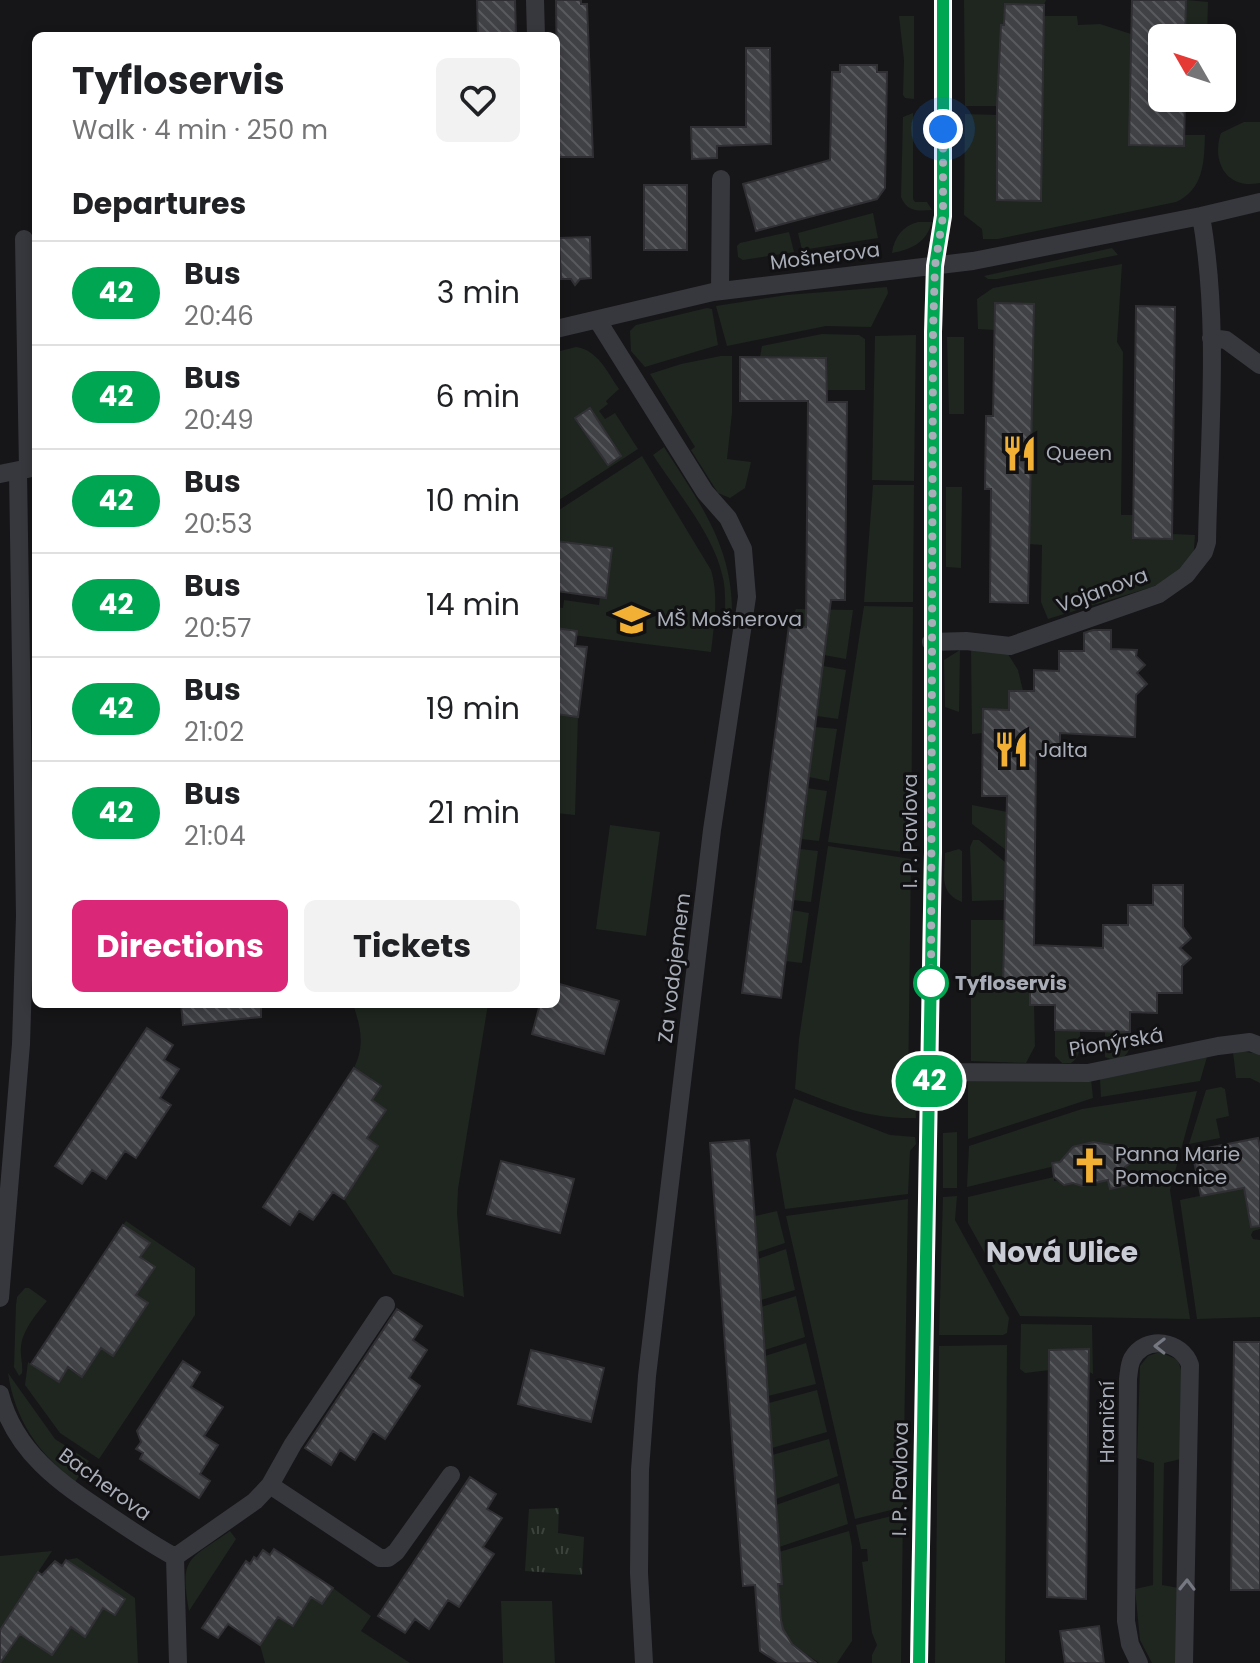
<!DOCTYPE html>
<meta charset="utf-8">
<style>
:root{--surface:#fff;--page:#f2f2f2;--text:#202124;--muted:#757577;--line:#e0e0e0;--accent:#db2777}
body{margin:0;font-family:Poppins,sans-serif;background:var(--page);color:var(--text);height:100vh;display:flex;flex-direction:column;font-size:30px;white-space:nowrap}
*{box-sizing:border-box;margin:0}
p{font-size:26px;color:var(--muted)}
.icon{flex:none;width:44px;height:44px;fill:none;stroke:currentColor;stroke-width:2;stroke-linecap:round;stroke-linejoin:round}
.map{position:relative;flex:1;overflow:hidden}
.details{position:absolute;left:32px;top:32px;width:528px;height:976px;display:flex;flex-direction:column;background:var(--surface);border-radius:12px;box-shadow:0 4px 12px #0003}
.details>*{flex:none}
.badge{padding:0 16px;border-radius:26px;font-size:28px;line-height:52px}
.needle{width:52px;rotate:309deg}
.controls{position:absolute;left:1148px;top:24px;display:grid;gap:16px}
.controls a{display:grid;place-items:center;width:88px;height:88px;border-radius:12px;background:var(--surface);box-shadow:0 4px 12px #0003;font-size:40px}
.you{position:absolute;width:40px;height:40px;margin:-20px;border:6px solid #fff;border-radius:50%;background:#1a73e8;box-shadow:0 0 0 12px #1a73e833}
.map>.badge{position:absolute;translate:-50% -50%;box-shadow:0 0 0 4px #fff}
h2{padding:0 40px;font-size:30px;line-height:72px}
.round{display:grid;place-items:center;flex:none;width:84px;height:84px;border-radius:12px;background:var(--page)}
.overview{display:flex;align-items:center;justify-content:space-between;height:136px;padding:0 40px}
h1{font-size:38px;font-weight:700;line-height:60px}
.action{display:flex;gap:16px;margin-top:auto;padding:16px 40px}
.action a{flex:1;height:92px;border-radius:12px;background:var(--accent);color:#fff;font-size:32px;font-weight:700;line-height:92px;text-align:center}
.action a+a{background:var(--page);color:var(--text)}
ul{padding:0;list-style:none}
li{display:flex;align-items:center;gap:24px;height:104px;padding:0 40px;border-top:2px solid var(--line)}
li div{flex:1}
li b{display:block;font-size:30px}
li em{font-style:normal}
li .badge{min-width:88px;font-weight:700;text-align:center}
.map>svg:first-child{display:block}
.grass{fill:#1e261f}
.park{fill:url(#park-tufts)}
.building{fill:url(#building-back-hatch);stroke:#303034;stroke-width:2}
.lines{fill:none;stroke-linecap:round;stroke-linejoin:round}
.street{stroke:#37383d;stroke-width:18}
.oneway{stroke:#757881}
.line-casing{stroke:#fff;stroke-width:18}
.line{stroke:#00a651;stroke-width:12}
.walk{stroke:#a8adb8;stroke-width:8;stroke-dasharray:0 14.4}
.stop-dot{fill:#fff;stroke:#00a651;stroke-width:4}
.labels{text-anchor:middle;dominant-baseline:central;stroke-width:6;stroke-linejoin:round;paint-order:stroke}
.street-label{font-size:20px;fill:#a8adb8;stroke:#111113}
.poi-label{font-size:20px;fill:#a8adb8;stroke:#111113;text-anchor:start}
.stop-label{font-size:20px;font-weight:bold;fill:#a8adb8;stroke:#111113;text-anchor:start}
.district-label{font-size:28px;font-weight:bold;fill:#c9ccd4;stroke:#111113}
</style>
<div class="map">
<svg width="1260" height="1663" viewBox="0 0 1260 1663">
<defs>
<pattern id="park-tufts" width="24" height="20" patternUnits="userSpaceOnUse" patternTransform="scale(2)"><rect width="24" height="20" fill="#1e261f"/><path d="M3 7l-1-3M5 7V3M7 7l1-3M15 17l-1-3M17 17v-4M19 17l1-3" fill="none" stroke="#3c433d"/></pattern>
<pattern id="building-back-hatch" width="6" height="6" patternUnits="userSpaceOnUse" patternTransform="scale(2)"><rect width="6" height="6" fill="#404145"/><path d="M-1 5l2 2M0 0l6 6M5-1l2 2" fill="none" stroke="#595a5e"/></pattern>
</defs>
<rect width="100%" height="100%" fill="#161618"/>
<path class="grass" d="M 964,0 L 1046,0 L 1044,5 L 1005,4 L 1004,25 L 1001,25 L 997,106 L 965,106 Z
M 1186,0 L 1208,2 L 1207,38 L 1185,38 Z
M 899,16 L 914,16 L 914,99 L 905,98 L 903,95 L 904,60 Z
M 1044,16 L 1077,16 L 1078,25 L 1100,24 L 1131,34 L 1129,144 L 1183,146 L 1184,135 L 1205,135 C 1204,162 1204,189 1176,202 L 998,239 L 983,239 L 982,229 L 964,215 L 965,114 L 997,115 Z
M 913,113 L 913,199 L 915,202 L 927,202 L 932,210 C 918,211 907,212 901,197 L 903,117 Z
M 1244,122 L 1260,122 L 1260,183 C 1227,190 1211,162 1221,133 Z
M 873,213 L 878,238 L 802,250 L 798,233 Z
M 918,222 L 932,222 C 926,243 912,249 892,253 C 894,237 903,226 918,222 Z
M 789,232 L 794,252 L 743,260 L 738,257 L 737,246 L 740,243 Z
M 1112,248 L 1118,255 L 997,279 L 988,279 L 984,276 Z
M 1122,264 L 1117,342 L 1123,352 L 1121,515 L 1133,515 L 1133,538 L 1171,539 L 1172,534 L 1195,535 L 1193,561 L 1170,579 L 1152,587 L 1048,619 L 1041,602 L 1042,545 L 1029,544 L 1034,305 L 995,330 L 978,329 L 977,299 L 993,288 Z
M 887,287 L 888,293 L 871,327 L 826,326 L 727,346 L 716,306 L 787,295 Z
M 707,308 L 712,309 L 718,345 L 645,367 L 631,351 L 630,331 L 636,325 Z
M 822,334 L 859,335 L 865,339 L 865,390 L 827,390 L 826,358 L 760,357 L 762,346 Z
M 916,335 L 914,481 L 872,480 L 875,336 Z
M 947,337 L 964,337 L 964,414 L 949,414 Z
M 576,347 C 598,350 607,372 619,389 L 606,401 L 608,404 L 599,411 L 605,419 L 615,413 L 638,449 L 556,502 L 556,352 Z
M 721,356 L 732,356 L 732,413 L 727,459 L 751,462 L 745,488 L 730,498 L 718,493 L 691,450 L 695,447 L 650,374 L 681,364 Z
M 664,447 C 700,504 734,547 732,618 L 725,618 C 725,603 726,588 722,574 C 713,534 675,489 653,455 Z
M 642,456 L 711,570 C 719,597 714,624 711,652 L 556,633 L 557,607 L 563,608 L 564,600 L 599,605 L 600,597 L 606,597 L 612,548 L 556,541 L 556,512 Z
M 873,485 L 914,485 L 913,602 L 864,602 Z
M 946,487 L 962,487 L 961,568 L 946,567 Z
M 864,606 L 913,607 L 911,853 L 828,842 Z
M 796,609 L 853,610 L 846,659 L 824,655 L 827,630 L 789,625 Z
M 960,650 L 959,712 L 945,707 L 944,660 Z
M 971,650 L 1008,654 L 1018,670 L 1023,691 L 1010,691 L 1009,710 L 984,709 L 983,733 L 972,734 Z
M 823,666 L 846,670 L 838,719 L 817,716 Z
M 556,714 L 578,717 L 575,815 L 556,813 Z
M 815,727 L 837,729 L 829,781 L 809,777 Z
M 807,788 L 827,791 L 819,841 L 801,839 Z
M 972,805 L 1007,812 L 1006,850 L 972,824 Z
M 610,825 L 660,832 L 646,936 L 596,929 Z
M 973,840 L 979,840 L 1005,862 L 1005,900 L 972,901 L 970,847 Z
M 828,846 L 911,859 L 908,1096 L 915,1103 L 916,1118 C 866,1119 841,1106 795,1089 L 799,1039 Z
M 800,849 L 818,851 L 811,902 L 793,900 Z
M 959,849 L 962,851 L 962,902 C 938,892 945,875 945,853 Z
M 792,910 L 809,913 L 802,963 L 785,961 Z
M 971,920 L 1004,920 L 1003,990 L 1030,990 L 1030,1004 L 1034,1005 L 1035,1046 L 1026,1063 L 971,1061 Z
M 353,1004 L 488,1004 L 458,1189 L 457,1213 L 464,1297 L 393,1274 L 344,1199 L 378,1146 L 367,1138 L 386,1110 L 372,1100 L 354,1068 C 365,1045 361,1028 353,1004 Z
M 1055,1030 L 1080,1031 C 1080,1043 1082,1056 1071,1063 L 1062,1063 L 1055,1056 Z
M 1105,1031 L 1130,1031 C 1133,1050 1126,1065 1105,1057 Z
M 1240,1051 L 1260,1054 L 1260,1083 L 1250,1078 L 1236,1078 L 1233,1052 Z
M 1207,1057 L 1200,1081 L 1101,1097 L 1100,1079 Z
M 968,1078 L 1091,1079 L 1093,1098 L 968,1139 Z
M 1221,1087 L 1225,1089 L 1229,1116 L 1216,1119 L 1220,1138 L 1189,1144 L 1206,1090 Z
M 1197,1091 L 1170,1190 L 1190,1319 L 1020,1316 L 968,1223 L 968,1197 L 1054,1177 L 1054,1181 L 1060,1180 L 1064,1185 L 1070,1181 C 1083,1187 1096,1187 1108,1177 L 1110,1189 L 1128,1185 L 1125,1167 L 1132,1162 L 1128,1148 L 1115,1145 L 1105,1147 L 1093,1142 L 1073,1147 L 1062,1161 L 1051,1163 L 1051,1167 L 967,1187 L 969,1146 L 1082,1109 Z
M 794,1098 L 890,1135 L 915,1137 L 916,1144 L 910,1151 L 908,1194 L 785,1209 L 776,1154 Z
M 957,1132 L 957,1188 L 943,1188 L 943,1133 Z
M 1243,1187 L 1249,1218 L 1260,1216 L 1260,1229 L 1253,1231 L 1251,1235 L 1253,1239 L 1260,1240 L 1260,1317 L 1197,1319 L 1180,1200 Z
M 957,1196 L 955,1220 L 1009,1318 L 1007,1333 L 1003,1335 L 939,1335 L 943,1197 Z
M 908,1199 L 903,1507 L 855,1519 L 786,1216 Z
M 777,1211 L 785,1243 L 758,1252 L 755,1216 Z
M 126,1221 L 195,1268 L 195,1315 L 99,1459 L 60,1433 L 25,1385 L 28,1362 L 58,1381 L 68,1367 L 83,1377 L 101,1348 L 113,1356 L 148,1303 L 136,1295 L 155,1267 L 140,1257 L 149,1243 L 123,1225 Z
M 786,1249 L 795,1290 L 761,1300 L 758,1259 Z
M 25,1288 L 29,1288 L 47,1301 C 37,1313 22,1331 21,1347 C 20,1355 23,1364 22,1373 L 19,1376 L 14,1367 L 16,1305 L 17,1297 Z
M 796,1296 L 805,1337 L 765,1350 L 761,1307 Z
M 1021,1324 L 1092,1325 L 1093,1374 L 1049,1350 L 1050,1370 L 1025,1373 L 1020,1369 Z
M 806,1343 L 816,1384 L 768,1396 L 765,1356 Z
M 1007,1345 L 1005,1663 L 935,1663 L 939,1346 Z
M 1160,1352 L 1178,1360 L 1182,1373 L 1181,1459 L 1164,1463 L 1162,1585 L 1179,1588 L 1177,1663 L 1152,1663 L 1140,1640 L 1135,1589 L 1153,1585 L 1154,1463 L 1137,1458 L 1140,1366 L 1148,1356 Z
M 8,1373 L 55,1439 L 89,1461 L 75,1482 C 38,1453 15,1420 8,1373 Z
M 817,1390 L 827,1432 L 772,1448 L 769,1403 Z
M 829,1439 L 838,1476 L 776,1499 L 772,1455 Z
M 839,1483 L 848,1524 L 779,1547 L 776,1505 Z
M 903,1513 L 901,1663 L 872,1663 L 872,1655 L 877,1645 L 872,1633 L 862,1562 L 868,1561 L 867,1549 L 861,1549 L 856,1525 Z
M 230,1531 L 236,1539 L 189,1611 C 179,1556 189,1560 230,1531 Z
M 849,1531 L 852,1546 L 852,1641 L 837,1663 L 819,1663 L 792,1644 L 783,1629 L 778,1584 L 782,1583 L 779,1552 Z
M 52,1551 L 0,1630 L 0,1556 Z
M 77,1558 L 135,1598 L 138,1663 L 0,1663 L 0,1642 L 11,1649 L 20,1634 L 52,1655 L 71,1627 L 85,1637 L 103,1608 L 115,1615 L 125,1598 L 66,1560 Z
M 333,1588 L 371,1616 L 361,1631 L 410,1663 L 265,1663 L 260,1645 L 278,1616 L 293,1625 L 311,1597 L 322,1604 Z
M 501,1601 L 552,1601 L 555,1663 L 503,1663 Z"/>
<path class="park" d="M 559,1508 L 558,1533 L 584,1537 L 582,1575 L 525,1571 L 529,1509 Z"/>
<path class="building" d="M 477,0 L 515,0 L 516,36 L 478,36 Z
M 556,0 L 581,0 L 581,4 L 587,4 L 593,157 L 558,157 Z
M 1132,0 L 1186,0 L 1185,38 L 1162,38 L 1162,98 L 1185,98 L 1184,146 L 1129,145 Z
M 1005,4 L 1044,5 L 1041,201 L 997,200 L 997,106 L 1001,25 L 1004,25 Z
M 746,48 L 770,48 L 771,144 L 717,146 L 717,158 L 692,159 L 691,127 L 746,127 Z
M 840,65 L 877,65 L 877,72 L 887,72 L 885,188 L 877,199 L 756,231 L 743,184 L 830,160 L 832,72 L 840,72 Z
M 644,185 L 687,185 L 687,250 L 644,250 Z
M 590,237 L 591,278 L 580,279 L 575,285 L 571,279 L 561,279 L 559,238 Z
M 995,303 L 1034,304 L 1028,603 L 990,602 L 991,489 L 985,489 L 986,416 L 993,416 Z
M 1136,306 L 1175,307 L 1172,539 L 1133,538 Z
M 740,357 L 826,358 L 827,402 L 847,402 L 845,600 L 831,600 L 781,998 L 742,993 L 789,625 L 806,627 L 808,401 L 740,401 Z
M 590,408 L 621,456 L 608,465 L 575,418 Z
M 556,541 L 612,548 L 606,598 L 556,591 Z
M 556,628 L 577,631 L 575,646 L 587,647 L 578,717 L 556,714 Z
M 1093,630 L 1111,630 L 1111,649 L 1137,650 L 1136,656 L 1145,665 L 1137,673 L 1147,684 L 1136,695 L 1135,737 L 1060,733 L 1060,755 L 1036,754 L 1034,945 L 1103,948 L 1103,925 L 1128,925 L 1128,905 L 1153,905 L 1153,885 L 1183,885 L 1183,927 L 1191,938 L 1180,948 L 1191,958 L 1182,966 L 1182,993 L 1157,993 L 1157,1013 L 1130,1012 L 1130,1032 L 1055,1030 L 1055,1005 L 1030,1005 L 1030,990 L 1003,990 L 1007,796 L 982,796 L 983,709 L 1009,710 L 1009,691 L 1034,691 L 1034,670 L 1059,671 L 1059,651 L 1084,651 L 1084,633 Z
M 556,983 L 619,1001 L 604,1054 L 532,1034 L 540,1004 L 556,1004 Z
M 181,1004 L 261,1004 L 261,1017 L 183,1025 Z
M 147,1028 L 173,1045 L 164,1060 L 179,1069 L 160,1098 L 171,1105 L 136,1158 L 125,1151 L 106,1179 L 92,1170 L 82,1184 L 55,1166 Z
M 354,1068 L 381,1086 L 372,1100 L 386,1110 L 367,1138 L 378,1146 L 344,1199 L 333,1192 L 313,1220 L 299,1211 L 290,1225 L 263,1207 Z
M 1258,1138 L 1260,1147 L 1260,1226 L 1251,1227 L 1244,1188 L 1201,1196 L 1192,1151 Z
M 749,1140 L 782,1584 L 778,1584 L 781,1620 L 783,1629 L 792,1644 L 816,1663 L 779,1663 L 760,1651 L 755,1585 L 743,1586 L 710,1143 Z
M 1093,1142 L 1128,1148 L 1132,1162 L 1125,1167 L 1128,1185 L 1110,1189 L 1108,1180 L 1082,1186 L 1073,1183 L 1064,1185 L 1054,1177 L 1052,1163 L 1060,1162 L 1073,1147 Z
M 501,1161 L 574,1179 L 560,1233 L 487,1214 Z
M 123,1225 L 150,1243 L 140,1257 L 155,1267 L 136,1295 L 148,1303 L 113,1356 L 101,1348 L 82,1377 L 68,1367 L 59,1382 L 31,1364 Z
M 397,1309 L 422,1326 L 413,1340 L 427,1350 L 409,1378 L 420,1386 L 385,1439 L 373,1431 L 355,1460 L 340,1450 L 331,1465 L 305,1448 Z
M 1234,1342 L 1260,1342 L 1260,1590 L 1231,1590 Z
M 1089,1349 L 1086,1599 L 1047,1597 L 1049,1350 Z
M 531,1350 L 604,1368 L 591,1422 L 518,1404 Z
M 183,1361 L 200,1372 L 191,1387 L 223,1407 L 204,1436 L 218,1445 L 200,1474 L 210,1481 L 199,1498 L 140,1459 L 143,1453 L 136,1449 L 141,1442 L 137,1431 Z
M 470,1477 L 496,1494 L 487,1509 L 502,1518 L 483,1547 L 494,1554 L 459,1607 L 448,1600 L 429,1629 L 415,1619 L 405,1633 L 378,1616 Z
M 274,1549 L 333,1588 L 322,1604 L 311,1597 L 293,1626 L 278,1617 L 260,1645 L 228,1624 L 218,1638 L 202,1628 L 246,1561 L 250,1564 L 254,1557 L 257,1559 L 263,1550 L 270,1555 Z
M 66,1560 L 125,1599 L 115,1615 L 103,1608 L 85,1637 L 71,1627 L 52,1655 L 20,1634 L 0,1663 L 0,1630 L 38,1572 L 42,1575 L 55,1561 L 62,1566 Z
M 1099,1626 L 1104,1663 L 1065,1663 L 1060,1631 Z"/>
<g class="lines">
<path class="street" d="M 535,0 L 536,36
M 24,239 L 28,469
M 720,291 L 721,179
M 598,321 L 705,492 L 728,518 L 743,549 L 747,597 L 712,830 L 647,1376 L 640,1470 L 639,1573 L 644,1663
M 556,329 L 713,292 L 973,261 L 1201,216 L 1260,202
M 1211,338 L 1226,340 L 1260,365
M 0,474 L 29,468
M 931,642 L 966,641 L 1010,646 L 1159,594 L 1186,575 L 1204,552 L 1207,542 C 1209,435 1220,323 1201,216
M 930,1072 L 1088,1073 L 1218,1046 L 1250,1042 L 1260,1046
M 0,1298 L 21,1044 L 25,916 L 18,472
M 0,1394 C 15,1452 60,1483 107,1514 C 129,1529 151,1544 175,1557
M 270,1485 L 380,1558 L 388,1558 L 396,1552 L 451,1475
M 175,1557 L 255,1501 L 270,1485 L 293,1444 L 386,1305
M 175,1557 L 178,1663
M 919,1663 L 933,852 L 933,332 L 935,266 L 943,216 L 943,0
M 1139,1663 L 1130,1644 L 1126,1621 L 1128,1379 C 1129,1372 1129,1365 1132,1359 C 1146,1334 1182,1341 1190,1365 L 1184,1663"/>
</g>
<defs><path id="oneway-chevron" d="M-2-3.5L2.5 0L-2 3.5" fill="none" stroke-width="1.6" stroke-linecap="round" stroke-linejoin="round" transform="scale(2)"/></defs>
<g class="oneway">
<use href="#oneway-chevron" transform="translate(1160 1346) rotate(-179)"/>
<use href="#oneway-chevron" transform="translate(1187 1585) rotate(-89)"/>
</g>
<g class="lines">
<defs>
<path id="line" d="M 919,1663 L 933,852 L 933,332 L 935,266 L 943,216 L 943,0"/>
</defs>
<use href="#line" class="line-casing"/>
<use href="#line" class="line"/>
<path class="walk" d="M 931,983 L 933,332 L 935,266 L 943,216 L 943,129"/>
</g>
<defs>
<symbol id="restaurant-bare" viewBox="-9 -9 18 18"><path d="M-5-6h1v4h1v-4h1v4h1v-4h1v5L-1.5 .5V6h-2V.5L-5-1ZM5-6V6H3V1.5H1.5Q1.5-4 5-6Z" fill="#f2b134" stroke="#111113" stroke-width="2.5" paint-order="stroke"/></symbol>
<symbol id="school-bare" viewBox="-9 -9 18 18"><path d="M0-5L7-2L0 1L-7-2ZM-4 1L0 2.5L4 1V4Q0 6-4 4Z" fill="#f2b134" stroke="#111113" stroke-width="2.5" paint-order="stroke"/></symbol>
<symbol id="church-bare" viewBox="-9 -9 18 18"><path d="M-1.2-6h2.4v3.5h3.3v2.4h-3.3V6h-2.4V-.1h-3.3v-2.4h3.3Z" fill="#f2b134" stroke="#111113" stroke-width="2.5" paint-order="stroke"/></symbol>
</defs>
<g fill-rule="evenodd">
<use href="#restaurant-bare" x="994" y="428" width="51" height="51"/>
<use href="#school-bare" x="606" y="594" width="51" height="51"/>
<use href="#restaurant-bare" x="986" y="724" width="51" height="51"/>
<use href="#church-bare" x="1064" y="1140" width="51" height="51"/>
</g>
<circle class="stop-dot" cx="931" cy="983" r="16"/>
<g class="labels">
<g class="street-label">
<text transform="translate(825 256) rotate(-7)">Mošnerova</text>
<text transform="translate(1102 590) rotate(-20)">Vojanova</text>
<text transform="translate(910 831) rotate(-90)">I. P. Pavlova</text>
<text transform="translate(674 968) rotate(-83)">Za vodojemem</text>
<text transform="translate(1116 1042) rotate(-9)">Pionýrská</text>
<text transform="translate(1107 1422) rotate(-90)">Hraniční</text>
<text transform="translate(900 1479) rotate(-89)">I. P. Pavlova</text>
<text transform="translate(105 1484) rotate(36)">Bacherova</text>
</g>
<g class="poi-label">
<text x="1046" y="453">Queen</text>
<text x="657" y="619">MŠ Mošnerova</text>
<text x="1038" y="750">Jalta</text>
<text x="1115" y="1154">Panna Marie<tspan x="1115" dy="23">Pomocnice</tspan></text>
</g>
<g class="stop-label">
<text x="955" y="983">Tyfloservis</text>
</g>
<g class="district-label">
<text x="1062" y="1252">Nová Ulice</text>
</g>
</g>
</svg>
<div class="controls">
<a><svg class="needle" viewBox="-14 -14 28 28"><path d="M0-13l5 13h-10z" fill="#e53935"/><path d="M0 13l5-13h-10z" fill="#757577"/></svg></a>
</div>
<div class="you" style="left:943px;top:129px"></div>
<b class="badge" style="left:929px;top:1081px;background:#00a651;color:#fff">42</b>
<section class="details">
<div class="overview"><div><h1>Tyfloservis</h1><p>Walk · 4 min · 250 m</p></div><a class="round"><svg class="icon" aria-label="heart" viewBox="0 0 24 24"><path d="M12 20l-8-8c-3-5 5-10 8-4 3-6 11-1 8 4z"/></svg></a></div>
<h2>Departures</h2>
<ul>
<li><span class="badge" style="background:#00a651;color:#fff">42</span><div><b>Bus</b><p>20:46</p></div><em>3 min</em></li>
<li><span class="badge" style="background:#00a651;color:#fff">42</span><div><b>Bus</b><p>20:49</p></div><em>6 min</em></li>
<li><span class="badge" style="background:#00a651;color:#fff">42</span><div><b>Bus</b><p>20:53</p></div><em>10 min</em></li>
<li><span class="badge" style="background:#00a651;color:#fff">42</span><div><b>Bus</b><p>20:57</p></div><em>14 min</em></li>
<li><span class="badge" style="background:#00a651;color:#fff">42</span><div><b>Bus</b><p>21:02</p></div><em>19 min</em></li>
<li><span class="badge" style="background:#00a651;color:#fff">42</span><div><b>Bus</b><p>21:04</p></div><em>21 min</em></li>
</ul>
<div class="action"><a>Directions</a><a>Tickets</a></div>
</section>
</div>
